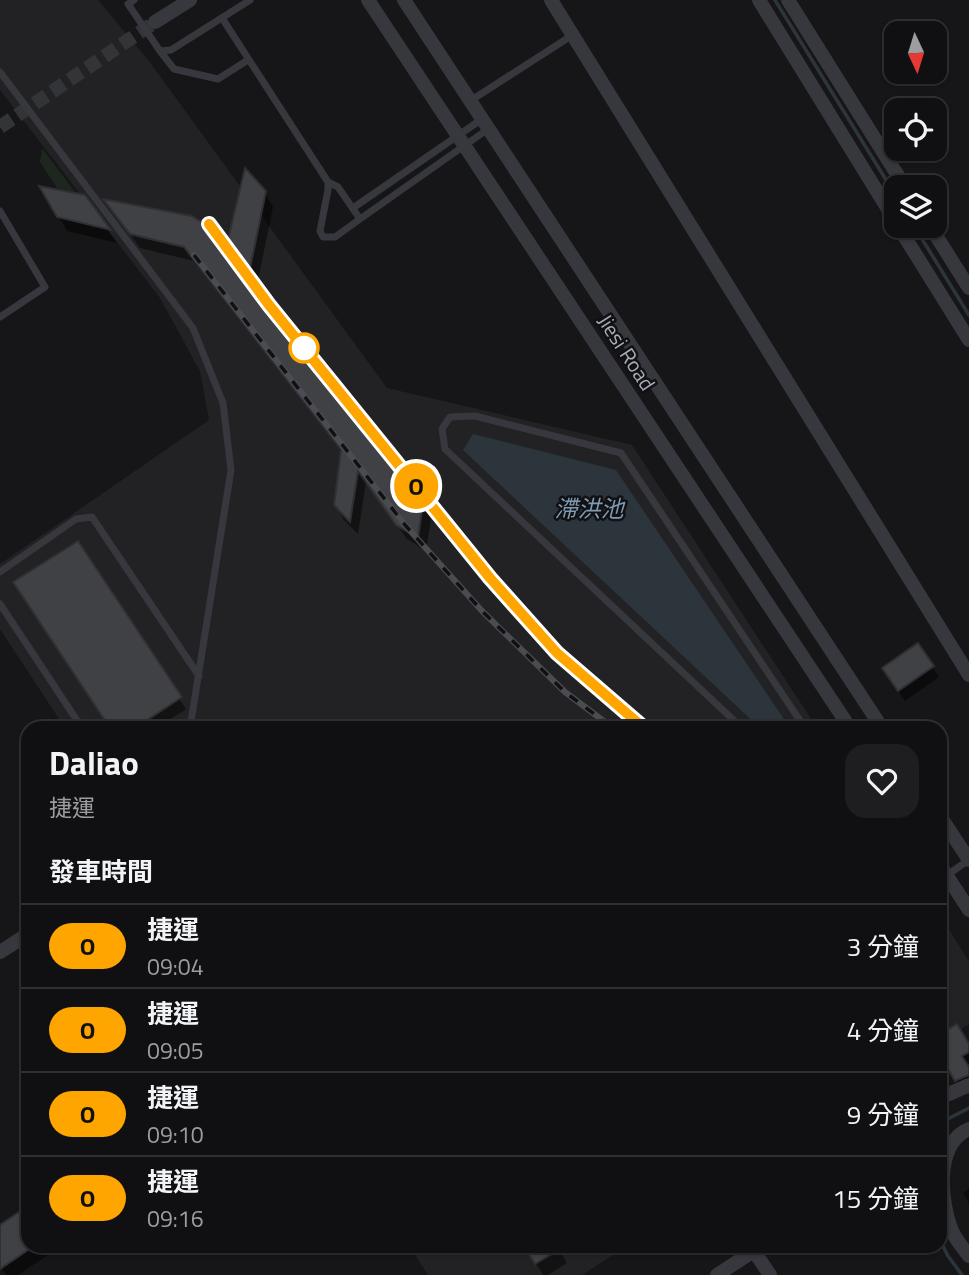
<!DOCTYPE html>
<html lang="zh-TW">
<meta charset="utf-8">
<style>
:root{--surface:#101012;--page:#1e1e20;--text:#f1f3f6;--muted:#9c9d9f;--line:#303032}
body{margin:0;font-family:"Titillium Web","Noto Sans TC",sans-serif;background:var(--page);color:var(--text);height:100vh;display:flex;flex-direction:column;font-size:26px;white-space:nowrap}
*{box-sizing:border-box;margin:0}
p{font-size:23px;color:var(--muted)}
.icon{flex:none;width:38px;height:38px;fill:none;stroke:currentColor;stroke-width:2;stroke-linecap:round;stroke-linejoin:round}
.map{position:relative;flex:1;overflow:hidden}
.drawer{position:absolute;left:21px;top:721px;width:926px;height:532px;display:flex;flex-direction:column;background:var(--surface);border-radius:21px;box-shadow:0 2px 5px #0004,0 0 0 2px var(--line)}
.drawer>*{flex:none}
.badge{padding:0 14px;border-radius:23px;font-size:24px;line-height:46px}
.needle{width:46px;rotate:176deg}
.fabs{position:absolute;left:884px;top:21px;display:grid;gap:14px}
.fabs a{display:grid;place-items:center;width:63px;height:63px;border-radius:14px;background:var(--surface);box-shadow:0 2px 5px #0004,0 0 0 2px var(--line);font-size:35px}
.map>.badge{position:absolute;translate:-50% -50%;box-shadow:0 0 0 4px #fff}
h2{padding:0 28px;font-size:26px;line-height:63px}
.round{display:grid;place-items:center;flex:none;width:74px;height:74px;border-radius:21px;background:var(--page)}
.head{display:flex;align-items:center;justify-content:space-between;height:119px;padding:0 28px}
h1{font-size:33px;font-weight:700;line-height:52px}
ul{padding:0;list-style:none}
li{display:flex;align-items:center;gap:21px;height:84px;padding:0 28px;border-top:2px solid var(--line)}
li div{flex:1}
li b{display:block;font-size:26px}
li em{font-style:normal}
li .badge{min-width:77px;font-weight:700;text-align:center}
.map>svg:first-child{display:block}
.built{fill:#222225}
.green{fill:#1e261f}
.water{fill:#2c353c}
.shadow{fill:#0007}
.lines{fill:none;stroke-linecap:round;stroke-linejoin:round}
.stream{stroke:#2c353c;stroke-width:3.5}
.building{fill:#404145;stroke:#303034;stroke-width:2}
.street-tunnel{stroke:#333438;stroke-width:14;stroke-dasharray:14 7;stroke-linecap:butt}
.lane{stroke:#37383d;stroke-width:7}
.street{stroke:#37383d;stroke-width:14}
.rail-casing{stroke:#4a4c52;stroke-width:6}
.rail{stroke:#111113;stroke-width:3.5;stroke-dasharray:10;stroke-linecap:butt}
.line-casing{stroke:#fff;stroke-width:16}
.line{stroke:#ffa500;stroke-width:10}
.stop-dot{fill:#fff;stroke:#ffa500;stroke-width:3.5}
.labels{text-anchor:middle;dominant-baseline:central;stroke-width:5;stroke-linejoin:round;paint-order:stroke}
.street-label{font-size:21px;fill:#a8adb8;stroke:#111113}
.water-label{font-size:23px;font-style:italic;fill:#7f9bb3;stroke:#111113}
</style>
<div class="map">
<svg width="969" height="1275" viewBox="0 0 969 1275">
<rect width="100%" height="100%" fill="#161618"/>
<path class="built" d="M 0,0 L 98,0 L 149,61 L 387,388 L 632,445 L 817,728 L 65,728 L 0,629 L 0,564 L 209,420 L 200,371 L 160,298 L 0,90 Z
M 940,916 L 969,961 L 969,1024 L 940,1043 Z
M 409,1246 L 627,1246 L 582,1275 L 428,1275 Z"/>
<path class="green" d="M 42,148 L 75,192 L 57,188 L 40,162 Z"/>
<path class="water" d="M 473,434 L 616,470 L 790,728 L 760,728 L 463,450 Z"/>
<path class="shadow" d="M 43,189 L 84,197 L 117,243 L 67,231 Z
M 264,192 L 273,207 L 255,295 L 422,504 L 431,519 L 426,551 L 407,539 L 366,482 L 358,534 L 344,520 L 336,505 L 342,453 L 194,261 L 140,248 L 107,201 L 226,256 Z
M 77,543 L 186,709 L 157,728 L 111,728 Z
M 918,646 L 939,677 L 905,701 L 890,679 Z
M 956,1026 L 969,1047 L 969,1066 L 967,1067 L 969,1088 L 963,1090 L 940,1052 L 940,1036 Z
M 969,1189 L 969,1203 L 963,1193 Z
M 28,1211 L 28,1246 L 51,1246 L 54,1251 L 18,1275 L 6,1275 L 0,1266 L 0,1227 Z
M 525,1246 L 557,1246 L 567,1263 L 548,1275 L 543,1275 Z"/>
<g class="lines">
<path class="stream" d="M 775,0 L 896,196
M 914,226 L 969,315
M 940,1123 L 969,1108
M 940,1240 L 948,1256 L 962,1275"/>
</g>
<path class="building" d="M 245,168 L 266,191 L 247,283 L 423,503 L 418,538 L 396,525 L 358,471 L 350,522 L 334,505 L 341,450 L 184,247 L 130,234 L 103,199 L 192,216 L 203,223 L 225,252 Z
M 39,186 L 85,195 L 111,230 L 57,217 Z
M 78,541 L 182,697 L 135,728 L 110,728 L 13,582 Z
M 918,643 L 934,666 L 898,691 L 882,668 Z
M 957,1024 L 969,1044 L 969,1052 L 962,1056 L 969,1067 L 969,1075 L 955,1081 L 940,1055 L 940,1034 Z
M 28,1206 L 28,1250 L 0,1269 L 0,1225 Z
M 524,1246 L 565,1246 L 535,1264 Z"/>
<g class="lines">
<path class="street-tunnel" d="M 0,127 L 155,22"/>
<path class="lane" d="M 134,0 L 128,4 L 160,51 L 171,50 L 250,0
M 222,18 L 328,182 L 328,190 L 320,231 L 323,237 L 335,237 L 360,219 L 338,187 L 328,182
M 160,51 L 174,69 L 218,79 L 248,60
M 0,72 L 193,328 L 223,403 L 231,470 L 190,728
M 470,101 L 571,36
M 353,208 L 482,119
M 0,211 L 45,287 L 0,317
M 360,219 L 488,129
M 0,572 L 76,519 L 92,517 L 199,676
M 0,604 L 82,728
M 742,728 L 445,449 L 442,429 L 450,417 L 475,416 L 621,453 L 805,728
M 940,880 L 969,860"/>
<path class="street" d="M 368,0 L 850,728
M 404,0 L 882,728
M 551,0 L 969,675
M 759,0 L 896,222
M 788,0 L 905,187
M 155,22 L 190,0
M 898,226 L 969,340
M 930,226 L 969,288
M 940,816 L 969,860
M 940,865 L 969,910
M 0,952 L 28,934
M 940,1098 L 969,1085
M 969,1129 C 934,1144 940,1203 953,1233 C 957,1241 964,1249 969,1256
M 754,1251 L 770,1275
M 717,1275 L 761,1246"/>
<defs>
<path id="rail" d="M 209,224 L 269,305 L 490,578 L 557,653 L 644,728
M 194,255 L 405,525 L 482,611 L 565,692 L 613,728"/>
</defs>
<use href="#rail" class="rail-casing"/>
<use href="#rail" class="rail"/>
</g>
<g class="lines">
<defs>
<path id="line" d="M 209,224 L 269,305 L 490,578 L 557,653 L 644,728"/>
</defs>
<use href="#line" class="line-casing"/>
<use href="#line" class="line"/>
</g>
<circle class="stop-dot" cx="304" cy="348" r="14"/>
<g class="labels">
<g class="street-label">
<text transform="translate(627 352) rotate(57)">Jiesi Road</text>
</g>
<g class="water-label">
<text x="589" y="508">滯洪池</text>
</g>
</g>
</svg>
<div class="fabs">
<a><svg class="needle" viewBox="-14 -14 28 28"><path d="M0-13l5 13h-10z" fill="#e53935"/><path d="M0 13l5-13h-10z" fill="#9c9d9f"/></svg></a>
<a><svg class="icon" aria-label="locate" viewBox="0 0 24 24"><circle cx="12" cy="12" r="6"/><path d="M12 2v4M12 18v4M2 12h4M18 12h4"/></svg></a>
<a><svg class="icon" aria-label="layers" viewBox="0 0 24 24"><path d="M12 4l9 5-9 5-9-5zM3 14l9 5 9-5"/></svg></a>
</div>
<b class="badge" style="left:416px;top:486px;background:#ffa500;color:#111">O</b>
<section class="drawer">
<div class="head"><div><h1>Daliao</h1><p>捷運</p></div><a class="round"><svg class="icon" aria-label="heart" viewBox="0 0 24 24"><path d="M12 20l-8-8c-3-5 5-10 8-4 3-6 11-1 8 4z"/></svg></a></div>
<h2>發車時間</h2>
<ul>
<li><span class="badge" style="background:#ffa500;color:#111">O</span><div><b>捷運</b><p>09:04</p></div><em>3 分鐘</em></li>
<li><span class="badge" style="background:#ffa500;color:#111">O</span><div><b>捷運</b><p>09:05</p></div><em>4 分鐘</em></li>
<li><span class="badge" style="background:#ffa500;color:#111">O</span><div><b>捷運</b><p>09:10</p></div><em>9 分鐘</em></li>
<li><span class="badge" style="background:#ffa500;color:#111">O</span><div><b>捷運</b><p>09:16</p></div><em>15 分鐘</em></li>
</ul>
</section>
</div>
